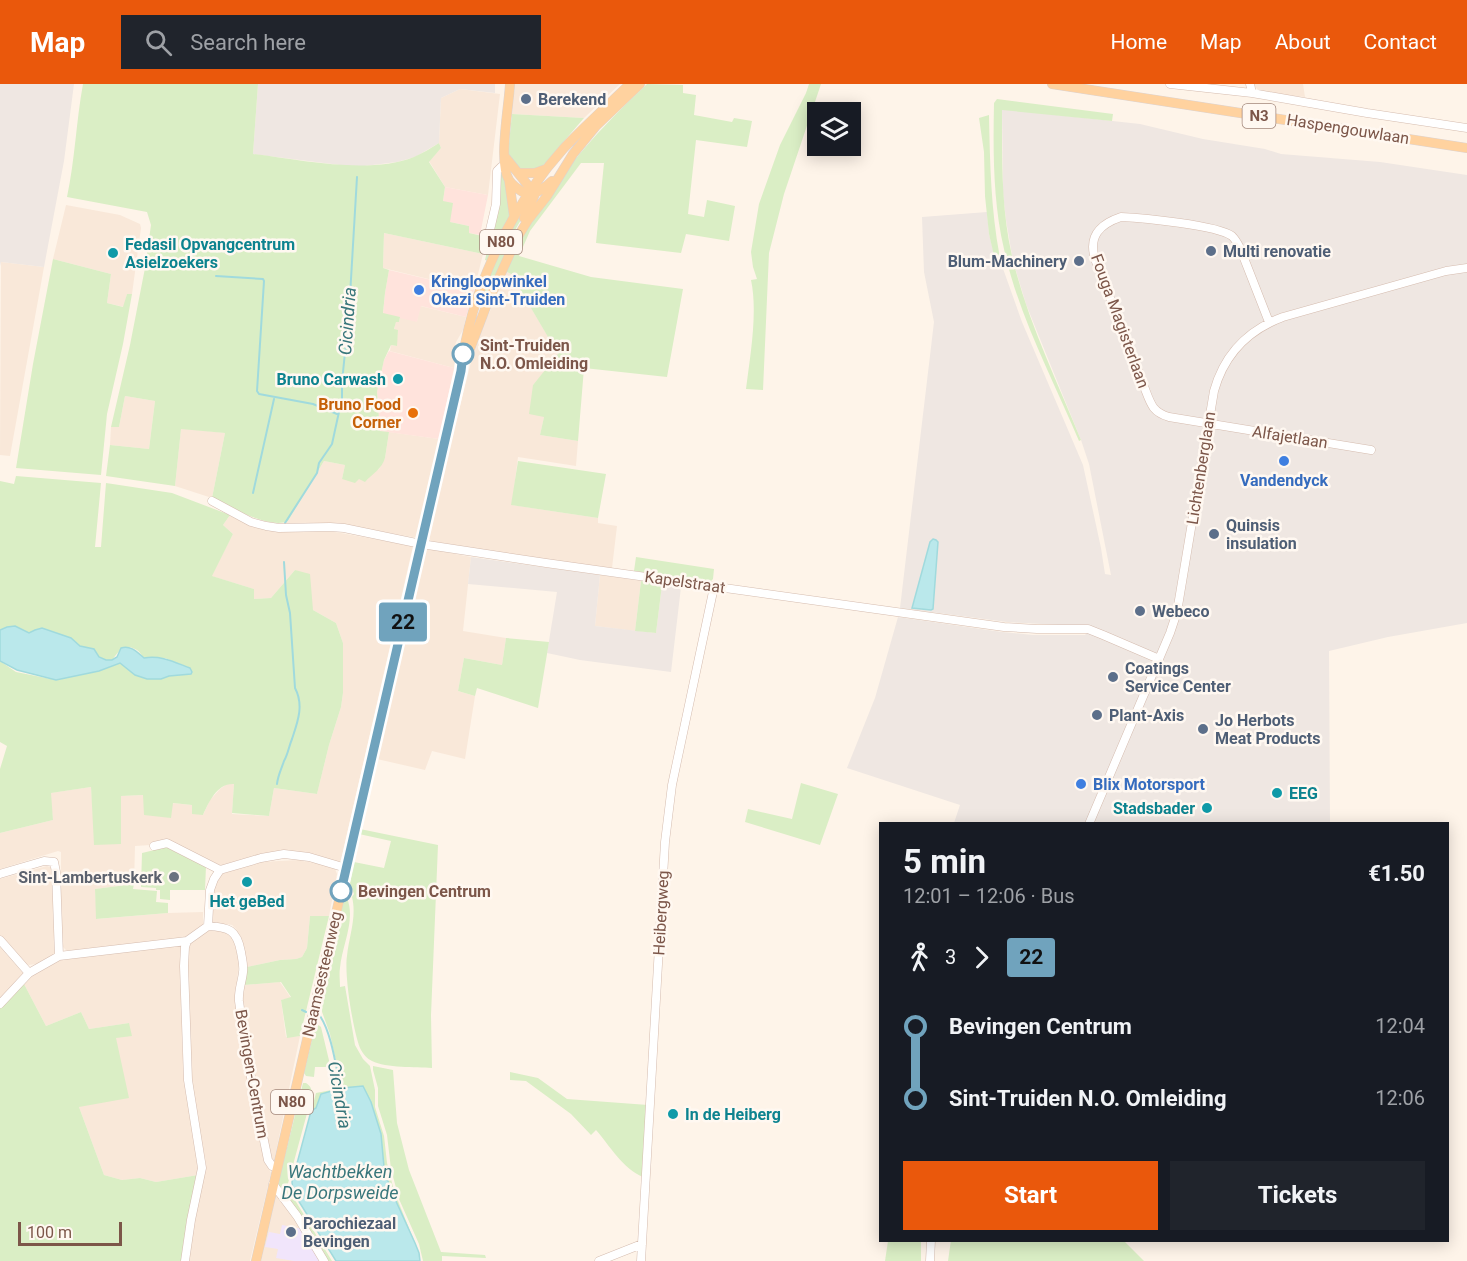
<!DOCTYPE html>
<meta charset="utf-8">
<style>
:root{--surface:#171b24;--page:#20242c;--text:#f1f3f6;--muted:#9ea1a6;--accent:#ea580c}
body{margin:0;font-family:Roboto,sans-serif;background:var(--page);color:var(--text);height:100vh;display:flex;flex-direction:column;font-size:22px;white-space:nowrap}
*{box-sizing:border-box;margin:0}
p{font-size:20px;color:var(--muted)}
.icon{flex:none;width:33px;height:33px;fill:none;stroke:currentColor;stroke-width:2;stroke-linecap:round;stroke-linejoin:round}
.map{position:relative;flex:1;overflow:hidden}
.details{position:absolute;left:879px;top:738px;width:570px;height:420px;display:flex;flex-direction:column;background:var(--surface);border-radius:0px;box-shadow:0 3px 15px #0003}
.details>*{flex:none}
.badge{padding:0 12px;border-radius:4px;font-size:21px;line-height:39px}
.controls{position:absolute;left:807px;top:18px;display:grid;gap:12px}
.controls a{display:grid;place-items:center;width:54px;height:54px;border-radius:0px;background:var(--surface);box-shadow:0 3px 15px #0003;font-size:30px}
.scale{position:absolute;left:18px;bottom:15px;width:104px;box-sizing:border-box;padding-left:6px;border:3px solid #7c5649;border-top:0;font-size:16px;line-height:21px;white-space:nowrap;color:#7c5649;-webkit-text-stroke:4px #fff8f1;paint-order:stroke}
.map>.badge{position:absolute;translate:-50% -50%;box-shadow:0 0 0 3px #fff}
.legs{display:flex;align-items:center;gap:9px;height:66px;padding:0 24px;font-size:20px}
.legs p{margin-inline-start:auto}
.overview{display:flex;align-items:center;justify-content:space-between;height:102px;padding:0 24px}
h1{font-size:33px;font-weight:700;line-height:45px}
.primary-button{display:flex;gap:12px;margin-top:auto;padding:12px 24px}
.primary-button a{flex:1;height:69px;border-radius:0px;background:var(--accent);color:#fff;font-size:24px;font-weight:700;line-height:69px;text-align:center}
.primary-button a+a{background:var(--page);color:var(--text)}
ul{padding:0 24px;list-style:none}
li{display:flex;align-items:center;gap:21px;height:72px;font-size:22px}
li i{display:grid;place-items:center;width:9px;height:100%;margin:0 8px;background:currentColor}
li i::after{content:'';width:15px;height:15px;margin:-8px;border:4px solid;border-radius:50%;background:var(--surface)}
li p{margin-inline-start:auto}
li:first-child i{background:linear-gradient(#0000 50%,currentColor 0)}
li:last-child i{background:linear-gradient(currentColor 50%,#0000 0)}
header{display:flex;align-items:center;gap:36px;box-sizing:border-box;height:84px;padding:0 30px;background:var(--accent);color:#fff}
header strong{font-size:28px}
nav{display:flex;gap:33px;margin-inline-start:auto;font-size:21px}
.search{width:420px;height:54px;background:var(--page);display:flex;align-items:center;gap:15px;box-sizing:border-box;padding:0 21px;border-radius:0px;color:var(--muted);font-size:22px}
.map>svg:first-child{display:block}
.residential{fill:#f9e8d9}
.commercial{fill:#ffe3dc}
.industrial{fill:#efe7e2}
.education{fill:#f1e5fb}
.green{fill:#daeec5}
.water{fill:#bae8eb;stroke:#a0dadd;stroke-width:1.5}
.lines{fill:none;stroke-linecap:round;stroke-linejoin:round}
.stream{stroke:#a0dadd;stroke-width:2}
.minor-casing{stroke:#d5bcaf;stroke-width:9}
.major-casing{stroke:#ddd3d0;stroke-width:10}
.minor{stroke:#fff;stroke-width:8}
.major{stroke:#ffd29f;stroke-width:9}
.line-1-casing{stroke:#fff;stroke-width:14}
.line-1{stroke:#70a3bd;stroke-width:9}
.service-dot{fill:#5c6f8a;stroke:#fff8f1;stroke-width:2}
.culture-dot{fill:#0f9aa8;stroke:#fff8f1;stroke-width:2}
.shop-dot{fill:#3f7fe0;stroke:#fff8f1;stroke-width:2}
.stop-1-dot{fill:#fff;stroke:#70a3bd;stroke-width:3}
.food-dot{fill:#e8710a;stroke:#fff8f1;stroke-width:2}
.worship-dot{fill:#6b7280;stroke:#fff8f1;stroke-width:2}
.labels{text-anchor:middle;dominant-baseline:central;stroke-width:5;stroke-linejoin:round;paint-order:stroke}
.shield{fill:#fff8f1;stroke:#a3877b;stroke-width:1.5}
.shield-label{font-size:15px;font-weight:bold;fill:#7c5649}
.service-label{font-size:16px;font-weight:bold;fill:#4e5e75;stroke:#fff8f1;text-anchor:start}
.street-label{font-size:16px;fill:#7c5649;stroke:#fff8f1}
.culture-label{font-size:16px;font-weight:bold;fill:#0d838f;stroke:#fff8f1;text-anchor:start}
.shop-label{font-size:16px;font-weight:bold;fill:#366cbe;stroke:#fff8f1;text-anchor:start}
.stop-label{font-size:16px;font-weight:bold;fill:#7c5649;stroke:#fff8f1;text-anchor:start}
.food-label{font-size:16px;font-weight:bold;fill:#c56008;stroke:#fff8f1;text-anchor:end}
.worship-label{font-size:16px;font-weight:bold;fill:#5b616d;stroke:#fff8f1;text-anchor:end}
.water-label{font-size:18px;font-style:italic;fill:#38767b;stroke:#fff8f1}
</style>
<header>
<strong>Map</strong>
<div class="search"><svg class="icon" aria-label="search" viewBox="0 0 24 24"><circle cx="10" cy="10" r="6"/><path d="M15 15l6 6"/></svg>Search here</div>
<nav><a>Home</a><a>Map</a><a>About</a><a>Contact</a></nav>
</header>
<div class="map">
<svg width="1467" height="1177" viewBox="0 0 1467 1177">
<rect width="100%" height="100%" fill="#fef4e9"/>
<path class="residential" d="M 515,0 L 620,0 L 584,34 L 512,30 Z
M 1253,0 L 1303,0 L 1305,13 L 1267,9 L 1258,6 Z
M 460,5 L 500,10 L 488,111 L 445,103 L 429,77 L 441,64 L 439,59 L 441,14 Z
M 66,121 L 120,131 L 140,140 L 141,144 L 132,210 L 127,210 L 124,223 L 107,219 L 111,190 L 53,175 Z
M 384,149 L 483,170 L 474,206 L 383,184 Z
M 1,178 L 44,183 L 10,372 L 0,371 Z
M 505,187 L 511,190 L 559,271 L 533,301 L 544,333 L 540,351 L 578,357 L 576,382 L 518,373 L 512,421 L 598,434 L 598,439 L 617,442 L 612,484 L 535,474 L 431,457 L 429,454 L 448,370 L 471,278 L 483,241 L 491,225 L 491,221 Z
M 420,222 L 466,233 L 463,246 L 456,258 L 453,271 L 455,276 L 454,284 L 390,267 L 391,261 L 396,262 L 398,246 L 394,246 L 396,237 L 399,238 L 400,233 L 417,237 Z
M 125,312 L 155,317 L 149,365 L 110,361 L 111,343 L 119,343 Z
M 181,344 L 225,349 L 212,414 L 175,402 Z
M 389,348 L 439,355 L 418,454 L 334,439 L 285,439 L 288,437 L 324,377 L 345,381 L 342,395 L 359,394 L 372,389 L 379,385 L 385,374 Z
M 230,431 L 244,439 L 262,445 L 282,447 L 324,446 L 413,462 L 341,776 L 338,778 L 308,770 L 228,781 L 220,781 L 169,758 L 151,761 L 135,762 L 134,800 L 95,805 L 97,835 L 168,829 L 203,828 L 203,840 L 185,855 L 71,867 L 66,866 L 63,863 L 61,845 L 61,768 L 58,767 L 0,785 L 0,749 L 53,736 L 50,709 L 91,703 L 95,761 L 121,712 L 144,711 L 170,734 L 172,719 L 192,721 L 203,731 L 210,716 L 220,705 L 227,700 L 234,700 L 232,730 L 269,732 L 274,704 L 317,710 L 329,661 L 341,623 L 343,609 L 343,559 L 336,539 L 313,526 L 295,486 L 271,514 L 254,515 L 254,505 L 211,492 L 233,450 L 223,441 Z
M 430,465 L 471,473 L 463,547 L 506,554 L 502,581 L 464,574 L 458,607 L 475,612 L 465,675 L 432,667 L 425,686 L 377,675 L 414,521 L 425,467 Z
M 600,491 L 641,497 L 635,547 L 595,542 Z
M 298,776 L 330,782 L 335,785 L 337,790 L 329,832 L 310,832 L 307,864 L 302,873 L 296,875 L 280,876 L 247,883 L 236,845 L 232,841 L 226,840 L 211,840 L 213,807 L 216,797 L 219,792 L 225,788 L 260,778 Z
M 47,782 L 50,783 L 52,786 L 55,866 L 54,871 L 50,875 L 36,880 L 29,881 L 24,879 L 0,852 L 0,795 Z
M 220,845 L 233,852 L 237,863 L 239,875 L 236,910 L 239,943 L 260,1060 L 266,1079 L 271,1089 L 250,1177 L 187,1177 L 192,1148 L 206,1079 L 190,996 L 187,868 L 190,858 L 207,846 Z
M 178,862 L 181,863 L 182,867 L 182,961 L 185,993 L 199,1071 L 198,1091 L 156,1098 L 140,1094 L 122,1096 L 104,1091 L 79,1023 L 116,954 L 129,939 L 89,945 L 81,928 L 46,942 L 24,900 L 27,896 L 41,885 L 55,877 L 67,875 Z
M 0,863 L 23,889 L 23,892 L 0,916 Z
M 280,898 L 291,914 L 281,916 L 286,953 L 300,952 L 274,1077 L 272,1076 L 247,959 L 242,924 L 244,901 Z
M 276,1110 L 282,1113 L 321,1177 L 261,1177 Z"/>
<path class="commercial" d="M 445,103 L 488,111 L 480,151 L 469,149 L 469,142 L 450,138 L 443,117 Z
M 389,186 L 474,206 L 466,233 L 421,222 L 417,238 L 383,230 L 385,209 Z
M 389,267 L 454,284 L 439,355 L 380,347 L 377,308 L 384,276 Z"/>
<path class="industrial" d="M 0,0 L 74,0 L 64,77 L 44,183 L 1,178 L 0,182 Z
M 258,0 L 495,0 L 495,9 L 460,5 L 441,14 L 439,59 L 415,73 L 397,78 L 356,83 L 253,70 Z
M 1002,25 L 1140,40 L 1203,55 L 1265,65 L 1281,70 L 1380,78 L 1467,91 L 1467,539 L 1388,553 L 1329,567 L 1330,739 L 954,739 L 960,721 L 847,684 L 875,614 L 898,533 L 1002,548 L 1033,551 L 1085,551 L 1092,543 L 1007,538 L 900,524 L 934,238 L 924,188 L 922,133 L 987,128 L 989,150 L 997,180 L 1001,179 L 1022,238 L 1083,381 L 1101,464 L 1105,490 L 1111,491 L 1089,380 L 1081,356 L 1036,245 L 1026,220 L 1013,177 L 1006,136 L 1003,109 Z
M 471,473 L 600,491 L 595,542 L 656,549 L 662,501 L 681,503 L 671,588 L 580,576 L 547,569 L 557,508 L 468,500 Z"/>
<path class="education" d="M 282,1141 L 303,1145 L 321,1177 L 294,1177 L 276,1174 L 278,1165 L 265,1163 L 269,1148 L 280,1150 Z"/>
<path class="green" d="M 83,0 L 258,0 L 253,70 C 302,76 368,91 414,73 C 423,69 431,64 439,59 L 441,64 L 429,78 L 445,103 L 443,117 L 453,119 L 450,138 L 469,142 L 469,149 L 487,153 L 483,170 L 384,149 L 383,184 L 389,186 L 385,209 L 383,229 L 400,233 L 399,238 L 396,238 L 394,245 L 398,246 L 397,262 L 391,261 L 384,276 L 377,308 L 380,347 L 389,348 L 385,374 C 382,385 372,390 365,398 L 359,395 L 355,399 L 342,395 L 345,381 L 324,377 L 288,437 C 270,446 229,422 212,414 L 225,349 L 181,345 L 175,402 L 106,392 L 110,361 L 149,365 L 155,317 L 125,312 L 119,343 L 111,343 L 130,261 L 145,184 L 151,141 L 147,128 L 67,113 C 75,76 76,38 83,0 Z
M 647,0 L 683,1 L 683,9 L 696,11 L 694,31 L 732,38 L 734,34 L 752,37 L 747,63 L 696,56 L 688,130 L 704,133 L 707,116 L 735,122 L 729,157 L 686,150 L 681,169 L 596,159 L 604,79 L 581,79 L 530,147 L 519,172 L 591,193 L 683,205 L 667,293 L 584,284 L 578,357 L 540,351 L 544,333 L 529,330 L 533,301 L 558,270 L 511,190 L 505,187 C 513,172 520,156 528,141 C 560,88 602,42 647,0 Z
M 809,0 L 821,0 L 784,110 L 769,169 L 763,306 L 746,305 C 750,273 758,228 751,196 L 757,195 L 753,183 L 751,168 L 759,120 L 780,61 L 806,9 Z
M 997,15 L 1113,30 L 1112,37 L 1002,26 C 1002,77 1001,127 1013,176 C 1028,238 1057,297 1081,356 L 1079,357 C 1052,293 1019,233 1004,165 C 993,118 993,68 994,19 Z
M 512,30 L 584,34 L 541,84 L 532,87 L 516,84 L 508,69 Z
M 989,31 C 990,81 991,130 1001,179 L 996,180 L 989,150 L 985,112 L 984,68 L 979,34 Z
M 503,87 L 506,100 L 510,131 L 489,177 L 485,176 L 498,119 L 500,88 Z
M 529,122 L 507,160 L 507,169 L 486,214 L 481,212 L 512,141 Z
M 53,175 L 111,190 L 107,219 L 123,223 L 127,210 L 132,210 L 123,260 L 107,330 L 101,391 L 16,384 L 33,280 Z
M 518,377 L 606,390 L 598,434 L 511,421 Z
M 16,392 L 101,399 L 95,463 L 101,463 L 106,399 L 172,409 L 230,431 L 223,441 L 233,450 L 212,492 L 254,505 L 254,515 L 271,514 L 295,486 L 310,490 L 313,526 L 336,539 L 343,559 L 343,609 L 341,623 L 329,661 L 317,710 L 274,704 L 269,732 L 232,729 L 234,700 C 217,699 209,718 203,731 L 192,730 L 192,721 L 173,719 L 171,734 L 144,731 L 143,711 L 121,712 L 121,760 L 94,761 L 91,703 L 51,709 L 53,736 L 0,749 L 0,685 L 7,662 L 0,658 L 0,577 L 16,588 L 56,596 L 99,587 L 120,579 L 161,595 L 190,584 L 165,574 L 144,574 C 142,572 140,568 137,566 C 124,558 119,567 112,576 L 106,576 L 99,573 L 94,565 L 80,562 L 71,554 L 35,546 L 29,549 C 19,544 11,541 0,546 L 0,397 L 14,400 Z
M 636,473 L 714,485 L 713,495 L 710,498 L 634,487 Z
M 641,497 L 662,501 L 656,549 L 635,547 Z
M 506,554 L 549,558 L 538,624 L 477,604 L 475,612 L 458,607 L 464,574 L 502,581 Z
M 801,699 L 838,710 L 820,761 L 745,738 L 748,725 L 792,735 Z
M 360,745 L 438,761 L 431,931 L 432,984 C 416,983 386,984 372,977 C 367,975 363,970 360,964 C 353,946 344,891 347,872 C 349,852 357,833 352,813 L 354,810 L 350,799 L 354,778 L 384,784 L 391,757 L 359,750 Z
M 167,763 L 206,782 L 205,806 L 170,806 L 170,816 L 160,815 L 160,806 L 156,806 L 156,804 L 141,803 L 142,769 Z
M 134,800 L 133,805 L 157,807 L 156,818 L 168,819 L 168,829 L 96,835 L 95,805 Z
M 347,814 C 356,836 342,861 340,884 C 339,890 340,896 340,903 L 345,902 L 355,961 L 363,975 L 370,982 L 375,1006 L 375,1023 L 384,1052 L 387,1079 L 394,1107 L 419,1169 L 420,1177 L 336,1177 L 293,1108 L 292,1098 L 316,1009 L 342,1004 L 330,950 L 321,925 L 343,818 Z
M 310,832 L 329,832 L 300,952 L 287,954 L 281,916 L 291,913 L 281,898 L 244,901 L 247,883 L 280,876 L 296,875 L 302,873 L 307,864 Z
M 24,900 L 46,942 L 81,928 L 89,945 L 129,939 L 132,952 L 116,954 L 129,1014 L 79,1023 L 104,1091 L 122,1096 L 140,1094 L 156,1098 L 198,1091 L 187,1137 L 181,1177 L 0,1177 L 0,924 Z
M 316,939 L 321,943 L 333,993 L 330,994 L 327,983 L 315,983 L 314,993 L 306,992 L 304,989 Z
M 373,982 L 393,986 L 397,1039 L 409,1086 L 441,1168 L 485,1171 L 486,1174 L 442,1172 L 442,1177 L 423,1177 L 419,1160 L 399,1115 L 391,1085 L 387,1051 L 378,1022 L 378,1004 L 373,986 Z
M 510,988 L 538,994 L 567,1015 L 648,1021 L 643,1093 C 623,1085 610,1062 596,1046 L 591,1051 L 571,1030 L 526,997 L 510,996 Z
M 303,999 L 306,999 C 311,1002 312,1006 312,1011 L 287,1103 L 332,1177 L 327,1177 L 283,1105 L 278,1100 Z
M 951,1156 L 1124,1157 L 1144,1177 L 948,1177 Z
M 888,1157 L 921,1157 L 921,1177 L 885,1177 Z"/>
<path class="water" d="M 933,455 L 936,456 L 938,458 L 933,525 L 931,526 L 912,524 L 930,458 Z
M 15,542 L 29,549 L 35,546 L 42,544 L 71,554 L 80,562 L 94,565 L 99,573 L 106,576 L 112,576 L 117,573 L 121,564 C 131,561 137,568 144,574 C 161,571 174,578 190,584 L 192,588 L 191,590 L 169,592 L 161,595 L 147,595 L 135,591 L 120,579 L 99,587 L 56,596 L 17,586 L 0,577 L 0,546 L 7,543 Z
M 363,1002 L 371,1018 L 381,1050 L 384,1083 L 390,1104 L 415,1159 L 419,1169 L 420,1177 L 336,1177 L 293,1108 L 292,1098 L 311,1027 L 316,1024 L 321,1010 L 342,1004 Z"/>
<g class="lines">
<path class="stream" d="M 216,192 L 263,195 L 264,197 L 257,307 L 259,310 L 313,320 L 337,330
M 253,409 L 274,315
M 285,439 L 317,389 L 319,379 L 332,360 L 342,314 L 342,298 L 349,229 L 357,93
M 277,700 C 278,691 281,686 284,677 C 288,670 289,662 292,655 C 298,637 304,621 295,604 L 290,529 L 286,511 L 284,478
M 302,926 L 306,928
M 320,932 C 332,950 336,984 341,1006"/>
<defs>
<path id="minor" d="M 1170,0 L 1252,9 L 1367,29 L 1467,44
M 1250,0 L 1252,9
M 486,163 L 496,120 L 497,87 L 501,83 L 508,79
M 1269,238 L 1240,164 C 1238,160 1235,155 1232,152 C 1217,141 1142,134 1121,133 C 1100,140 1088,152 1095,175 L 1145,305 C 1151,321 1153,328 1169,333 L 1371,366
M 212,417 L 251,438 L 266,442 L 279,444 L 330,443 L 344,444 L 421,460 L 546,479 L 1004,543 L 1037,545 L 1088,545 L 1103,551 L 1159,575
M 1089,740 L 1170,549 L 1177,528 L 1214,307 C 1224,271 1248,246 1283,233 L 1446,187 L 1467,184
M 154,762 L 167,759 L 220,786
M 0,790 L 44,777 L 54,778 L 56,788 L 59,872
M 208,842 C 229,843 237,846 241,868 C 242,875 244,881 243,888 C 242,898 238,907 239,917 L 246,969 L 268,1076 L 272,1082 L 277,1084
M 0,856 L 29,889
M 0,920 L 29,889 L 59,872 L 187,857 L 208,842 L 210,806 L 214,795 L 220,786 L 261,774 L 284,770 L 309,773 L 346,784
M 273,1100 L 297,1132 L 324,1177
M 185,1177 L 191,1136 L 202,1084 L 188,996 L 184,882 L 185,863 L 187,857
M 599,1177 L 642,1160
M 641,1177 L 665,758 L 672,701 L 714,503
M 930,1177 L 931,1156"/>
<path id="major" d="M 510,0 C 509,22 498,79 509,96 C 513,103 521,107 528,111 C 538,109 545,104 552,97
M 1052,0 L 1467,64
M 506,74 L 535,110 L 524,134
M 519,89 L 535,89 L 546,85
M 509,96 L 514,132
M 468,270 L 487,220 L 517,154 L 528,136 L 547,112 L 573,70 L 596,42 L 640,0
M 256,1177 L 461,287 C 470,207 510,124 564,64 C 585,42 608,21 630,0"/>
</defs>
<use href="#minor" class="minor-casing"/>
<use href="#major" class="major-casing"/>
<use href="#minor" class="minor"/>
<use href="#major" class="major"/>
</g>
<g class="lines">
<defs>
<path id="line-1" d="M 341,807 L 461,287 L 463,270"/>
</defs>
<use href="#line-1" class="line-1-casing"/>
<use href="#line-1" class="line-1"/>
</g>
<g class="service-dot">
<circle cx="526" cy="15" r="6"/>
<circle cx="1211" cy="167" r="6"/>
<circle cx="1079" cy="177" r="6"/>
<circle cx="1214" cy="450" r="6"/>
<circle cx="1140" cy="527" r="6"/>
<circle cx="1113" cy="593" r="6"/>
<circle cx="1097" cy="631" r="6"/>
<circle cx="1203" cy="645" r="6"/>
<circle cx="291" cy="1148" r="6"/>
</g>
<g class="culture-dot">
<circle cx="113" cy="169" r="6"/>
<circle cx="398" cy="295" r="6"/>
<circle cx="1277" cy="709" r="6"/>
<circle cx="1207" cy="724" r="6"/>
<circle cx="247" cy="798" r="6"/>
<circle cx="673" cy="1030" r="6"/>
</g>
<g class="shop-dot">
<circle cx="419" cy="206" r="6"/>
<circle cx="1284" cy="377" r="6"/>
<circle cx="1081" cy="700" r="6"/>
</g>
<g class="stop-1-dot">
<circle cx="463" cy="270" r="10"/>
<circle cx="341" cy="807" r="10"/>
</g>
<circle class="food-dot" cx="413" cy="329" r="6"/>
<circle class="worship-dot" cx="174" cy="793" r="6"/>
<g class="labels">
<g class="shield">
<rect x="1242.5" y="20" width="33" height="24" rx="4.5"/>
<rect x="480" y="146" width="42" height="24" rx="4.5"/>
<rect x="271" y="1006" width="42" height="24" rx="4.5"/>
</g>
<g class="shield-label">
<text x="1259" y="32">N3</text>
<text x="501" y="158">N80</text>
<text x="292" y="1018">N80</text>
</g>
<g class="service-label">
<text x="538" y="15">Berekend</text>
<text x="1223" y="167">Multi renovatie</text>
<text x="1067" y="177" text-anchor="end">Blum-Machinery</text>
<text x="1226" y="441">Quinsis<tspan x="1226" dy="18">insulation</tspan></text>
<text x="1152" y="527">Webeco</text>
<text x="1125" y="584">Coatings<tspan x="1125" dy="18">Service Center</tspan></text>
<text x="1109" y="631">Plant-Axis</text>
<text x="1215" y="636">Jo Herbots<tspan x="1215" dy="18">Meat Products</tspan></text>
<text x="303" y="1139">Parochiezaal<tspan x="303" dy="18">Bevingen</tspan></text>
</g>
<g class="street-label">
<text transform="translate(1348 45) rotate(9)">Haspengouwlaan</text>
<text transform="translate(1120 237) rotate(70)">Fouga Magisterlaan</text>
<text transform="translate(1290 353) rotate(9)">Alfajetlaan</text>
<text transform="translate(1201 384) rotate(-81)">Lichtenberglaan</text>
<text transform="translate(685 498) rotate(8)">Kapelstraat</text>
<text transform="translate(661 829) rotate(-87)">Heibergweg</text>
<text transform="translate(322 890) rotate(-77)">Naamsesteenweg</text>
<text transform="translate(252 990) rotate(80)">Bevingen-Centrum</text>
</g>
<g class="culture-label">
<text x="125" y="160">Fedasil Opvangcentrum<tspan x="125" dy="18">Asielzoekers</tspan></text>
<text x="386" y="295" text-anchor="end">Bruno Carwash</text>
<text x="1289" y="709">EEG</text>
<text x="1195" y="724" text-anchor="end">Stadsbader</text>
<text x="247" y="817" text-anchor="middle">Het geBed</text>
<text x="685" y="1030">In de Heiberg</text>
</g>
<g class="shop-label">
<text x="431" y="197">Kringloopwinkel<tspan x="431" dy="18">Okazi Sint-Truiden</tspan></text>
<text x="1284" y="396" text-anchor="middle">Vandendyck</text>
<text x="1093" y="700">Blix Motorsport</text>
</g>
<g class="stop-label">
<text x="480" y="261">Sint-Truiden<tspan x="480" dy="18">N.O. Omleiding</tspan></text>
<text x="358" y="807">Bevingen Centrum</text>
</g>
<g class="food-label">
<text x="401" y="320">Bruno Food<tspan x="401" dy="18">Corner</tspan></text>
</g>
<g class="worship-label">
<text x="162" y="793">Sint-Lambertuskerk</text>
</g>
<g class="water-label">
<text transform="translate(347 237) rotate(-86)">Cicindria</text>
<text transform="translate(340 1011) rotate(80)">Cicindria</text>
<text x="340" y="1087">Wachtbekken<tspan x="340" dy="21">De Dorpsweide</tspan></text>
</g>
</g>
</svg>
<div class="controls">
<a><svg class="icon" aria-label="layers" viewBox="0 0 24 24"><path d="M12 4l9 5-9 5-9-5zM3 14l9 5 9-5"/></svg></a>
</div>
<div class="scale">100 m</div>
<b class="badge" style="left:403px;top:538px;background:#70a3bd;color:#111">22</b>
<section class="details">
<div class="overview"><div><h1>5 min</h1><p>12:01 – 12:06 · Bus</p></div><b>€1.50</b></div>
<div class="legs"><svg class="icon" aria-label="walk" viewBox="0 0 24 24"><circle cx="13" cy="4" r="2"/><path d="M13 8l-2 6 4 7M11 14l-3 7M7 12l3-4h3l4 4"/></svg>3<svg class="icon" aria-label="forward" viewBox="0 0 24 24"><path d="M9 5l7 7-7 7"/></svg><b class="badge" style="background:#70a3bd;color:#111">22</b></div>
<ul>
<li><i style="color:#70a3bd"></i><b>Bevingen Centrum</b><p>12:04</p></li>
<li><i style="color:#70a3bd"></i><b>Sint-Truiden N.O. Omleiding</b><p>12:06</p></li>
</ul>
<div class="primary-button"><a>Start</a><a>Tickets</a></div>
</section>
</div>
